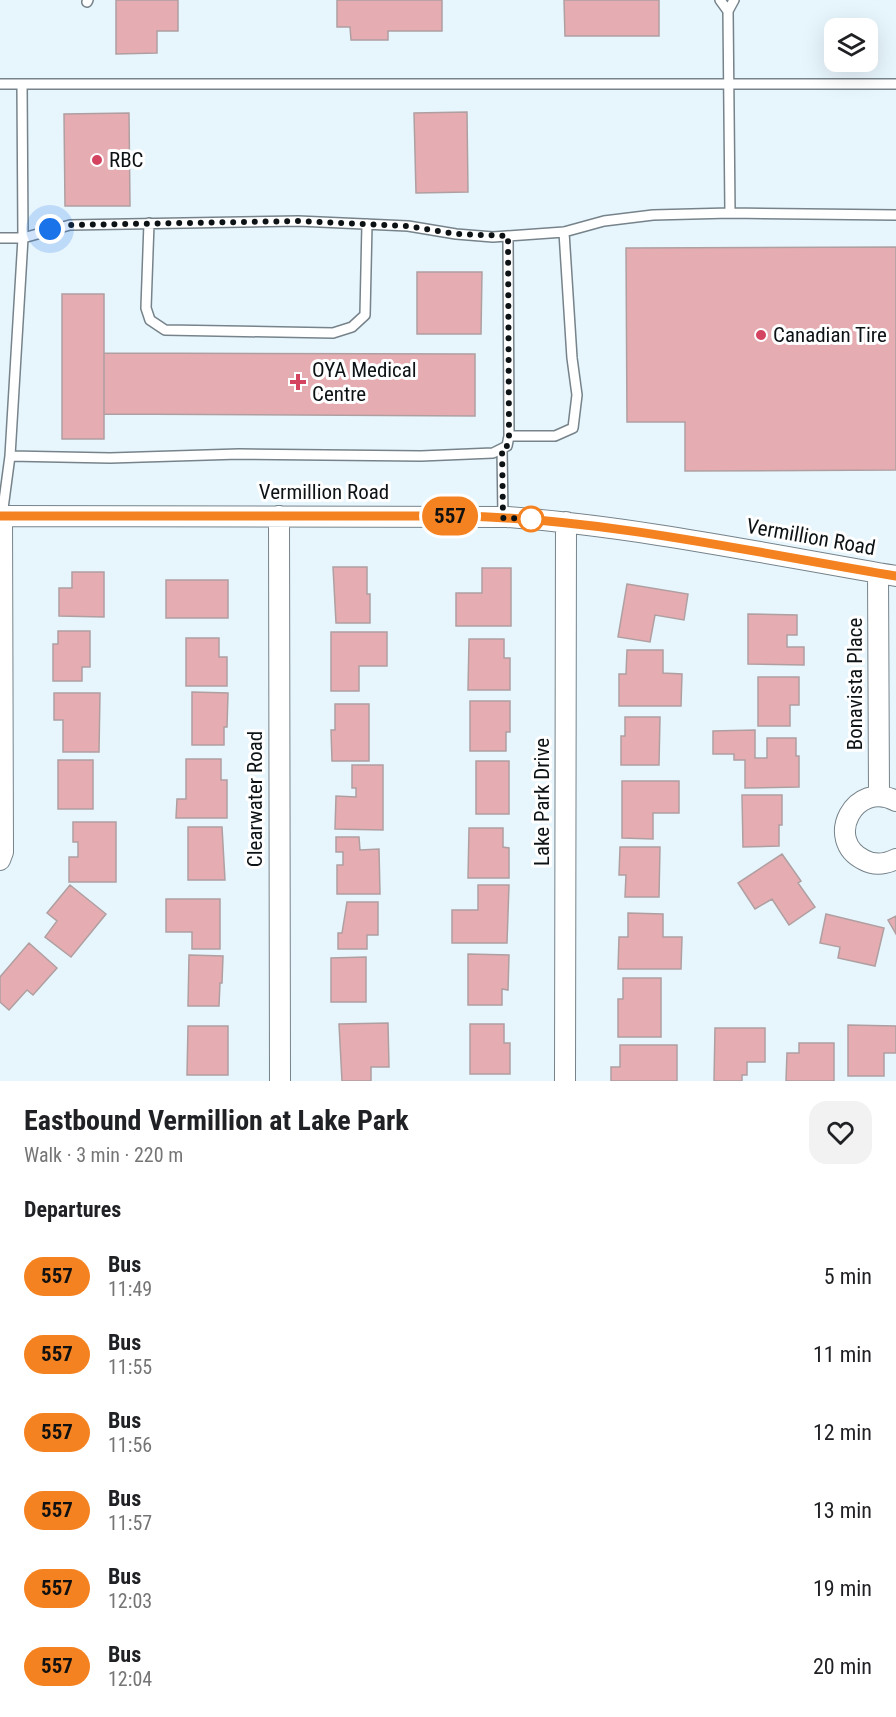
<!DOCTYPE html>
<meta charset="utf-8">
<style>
:root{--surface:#fff;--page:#f2f2f2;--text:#202124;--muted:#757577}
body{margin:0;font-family:"Roboto Condensed",sans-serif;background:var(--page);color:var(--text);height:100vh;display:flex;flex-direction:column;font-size:22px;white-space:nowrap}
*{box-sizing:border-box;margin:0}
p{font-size:20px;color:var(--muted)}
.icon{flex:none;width:33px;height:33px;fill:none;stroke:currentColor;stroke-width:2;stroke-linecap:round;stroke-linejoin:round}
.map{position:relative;height:1081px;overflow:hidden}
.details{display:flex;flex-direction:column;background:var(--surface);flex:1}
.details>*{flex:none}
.badge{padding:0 12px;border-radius:20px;font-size:21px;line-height:39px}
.buttons{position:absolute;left:824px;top:18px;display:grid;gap:12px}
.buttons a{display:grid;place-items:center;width:54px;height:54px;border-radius:12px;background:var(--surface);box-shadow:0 6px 24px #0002;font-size:30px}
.you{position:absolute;width:30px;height:30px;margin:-15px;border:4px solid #fff;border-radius:50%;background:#1a73e8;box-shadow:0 0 0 9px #1a73e833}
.map>.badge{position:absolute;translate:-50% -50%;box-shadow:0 0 0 3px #fff}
h2{padding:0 24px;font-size:22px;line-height:54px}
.round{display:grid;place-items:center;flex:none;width:63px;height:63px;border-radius:18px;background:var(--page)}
.headline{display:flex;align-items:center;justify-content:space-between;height:102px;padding:0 24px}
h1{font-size:28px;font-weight:700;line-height:45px}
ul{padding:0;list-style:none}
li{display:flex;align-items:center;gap:18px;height:78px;padding:0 24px}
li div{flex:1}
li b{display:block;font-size:22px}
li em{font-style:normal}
li .badge{min-width:66px;font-weight:700;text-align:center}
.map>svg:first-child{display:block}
.building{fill:#e5adb2;stroke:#af9fa1;stroke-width:1.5}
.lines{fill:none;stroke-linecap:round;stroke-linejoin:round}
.lane-casing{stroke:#76838a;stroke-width:12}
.street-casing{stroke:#76838a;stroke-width:22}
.lane{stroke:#fff;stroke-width:9}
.street{stroke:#fff;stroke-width:20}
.line-casing{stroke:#fff;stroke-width:14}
.line{stroke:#f58220;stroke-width:9}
.walk{stroke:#0d1215;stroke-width:6;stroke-dasharray:0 10.8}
.poi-dot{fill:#d44460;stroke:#fff;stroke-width:2}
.stop-dot{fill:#fff;stroke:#f58220;stroke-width:3}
.labels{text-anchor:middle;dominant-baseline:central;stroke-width:6;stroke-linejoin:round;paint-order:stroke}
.poi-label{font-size:21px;fill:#0d1215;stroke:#fff;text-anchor:start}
.street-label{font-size:21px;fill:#0d1215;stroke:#fff}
</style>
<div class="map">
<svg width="896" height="1081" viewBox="0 0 896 1081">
<rect width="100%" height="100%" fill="#e7f5fd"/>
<path class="building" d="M 116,0 L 178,0 L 178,31 L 157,31 L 157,53 L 116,54 Z
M 337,0 L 442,0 L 442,31 L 388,31 L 388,40 L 351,40 L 350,27 L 337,27 Z
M 564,0 L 659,0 L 659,36 L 565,36 Z
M 467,112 L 468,192 L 416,193 L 414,113 Z
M 129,113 L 130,206 L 65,206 L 64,114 Z
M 896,247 L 896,470 L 685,471 L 685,422 L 627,422 L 626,248 Z
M 417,272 L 482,272 L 481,334 L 417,334 Z
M 62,294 L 104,294 L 104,439 L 62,439 Z
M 104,353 L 475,354 L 475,416 L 104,414 Z
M 333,567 L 367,567 L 367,594 L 370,594 L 370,623 L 336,623 Z
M 482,568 L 511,568 L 511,626 L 456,626 L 456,593 L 482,593 Z
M 72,572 L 104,572 L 104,617 L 59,616 L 59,588 L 72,588 Z
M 166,580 L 228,580 L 228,618 L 166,618 Z
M 627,584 L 688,594 L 684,620 L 655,615 L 650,642 L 618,637 Z
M 748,614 L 797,615 L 797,635 L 787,635 L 787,647 L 804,647 L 804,665 L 748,664 Z
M 58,631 L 90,631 L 90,667 L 82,667 L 82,681 L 53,681 L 53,644 L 58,644 Z
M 331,632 L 387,632 L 387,666 L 359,666 L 359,691 L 331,691 Z
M 186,638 L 219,638 L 219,657 L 227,657 L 227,686 L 186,686 Z
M 469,639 L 504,639 L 504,658 L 510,658 L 510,690 L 468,690 Z
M 627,650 L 663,650 L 663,673 L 682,674 L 681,706 L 619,706 L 619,674 L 626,674 Z
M 758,677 L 799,677 L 799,705 L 790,705 L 790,726 L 758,726 Z
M 192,692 L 228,693 L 227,727 L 224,727 L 224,745 L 192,745 Z
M 54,693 L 100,693 L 99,752 L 63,752 L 63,720 L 54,720 Z
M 470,701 L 510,701 L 510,732 L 506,732 L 506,751 L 470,751 Z
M 335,704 L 369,704 L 369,761 L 332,761 L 331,730 L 335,730 Z
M 625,717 L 660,717 L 659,765 L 621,765 L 621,736 L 625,736 Z
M 755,730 L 755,758 L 767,758 L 767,738 L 796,738 L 796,756 L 799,756 L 799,787 L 745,788 L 745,760 L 734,760 L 734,754 L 713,754 L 713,731 Z
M 186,759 L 221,759 L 221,780 L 227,780 L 227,818 L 176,818 L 177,799 L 186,799 Z
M 58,760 L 93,760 L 93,809 L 58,809 Z
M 476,761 L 509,761 L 509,814 L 476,814 Z
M 352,765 L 383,765 L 383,830 L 335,829 L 336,796 L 356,797 L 356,788 L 352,788 Z
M 622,781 L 679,781 L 679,813 L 653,813 L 653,839 L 622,838 Z
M 742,795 L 782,795 L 782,825 L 779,825 L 779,846 L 743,847 Z
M 73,822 L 116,822 L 116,882 L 69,882 L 69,857 L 78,857 L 78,842 L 73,842 Z
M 188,827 L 222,827 L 225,880 L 188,880 Z
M 469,828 L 503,828 L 503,847 L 509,848 L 509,878 L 468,878 Z
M 336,837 L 359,837 L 360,850 L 379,849 L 380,894 L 337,894 L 337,865 L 343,865 L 343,852 L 336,852 Z
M 620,847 L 660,847 L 659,897 L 625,897 L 626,875 L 619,875 Z
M 782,854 L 801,881 L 798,883 L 815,907 L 789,925 L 772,899 L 755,909 L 738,883 Z
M 70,885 L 106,914 L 71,957 L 45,937 L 57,921 L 47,913 Z
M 478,885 L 509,885 L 507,943 L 452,943 L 452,910 L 478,910 Z
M 166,899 L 220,899 L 220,949 L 192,949 L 192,932 L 166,932 Z
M 347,902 L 378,902 L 378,935 L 367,935 L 367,949 L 338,949 L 338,933 L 342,933 Z
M 628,913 L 663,914 L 663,937 L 682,937 L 681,969 L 618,969 L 619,937 L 628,937 Z
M 826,914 L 884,928 L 875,966 L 838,958 L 840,947 L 820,943 Z
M 896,916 L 896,934 L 888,920 Z
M 29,943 L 57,968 L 33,995 L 27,990 L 9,1010 L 0,1002 L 0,977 Z
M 468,954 L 509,955 L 508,990 L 502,989 L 502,1005 L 468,1005 Z
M 189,955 L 223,956 L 222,983 L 220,983 L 219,1006 L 188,1006 Z
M 366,957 L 366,1002 L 331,1002 L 331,958 Z
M 623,978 L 661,978 L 661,1037 L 618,1037 L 618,999 L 623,999 Z
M 388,1023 L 389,1067 L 371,1067 L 371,1081 L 342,1081 L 339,1024 Z
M 470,1024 L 504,1024 L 504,1043 L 510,1043 L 510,1074 L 470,1074 Z
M 848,1025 L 896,1026 L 896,1053 L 884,1053 L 884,1076 L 848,1076 Z
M 188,1026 L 228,1026 L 228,1075 L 187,1075 Z
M 715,1028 L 765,1028 L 765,1062 L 747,1062 L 747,1075 L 742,1075 L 742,1081 L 714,1081 Z
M 799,1043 L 834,1043 L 834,1081 L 786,1081 L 787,1053 L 799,1053 Z
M 620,1045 L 677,1045 L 677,1081 L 611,1081 L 611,1067 L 620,1067 Z"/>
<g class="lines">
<defs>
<path id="lane" d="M 720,0 L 728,11
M 87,2 L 88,0
M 0,84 L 896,84
M 730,213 L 728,11 L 734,0
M 149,223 L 146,308 L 150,320 L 165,330 L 333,333 L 352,327 L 365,315 L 367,224
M 0,238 L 23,238 L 22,84
M 509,436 L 555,436 L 573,428 L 577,395 L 572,358 L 564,232
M 502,449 L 503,517
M 10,456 L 110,458 L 239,454 L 421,456 L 493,453 L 507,446 L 509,436 L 508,236
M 2,516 L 10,456 L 23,238 L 70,225 L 298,221 L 408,226 L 456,234 L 493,237 L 564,232 L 604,221 L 653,215 L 730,213 L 896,215"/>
<path id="street" d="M 0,516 L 507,517 C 638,527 767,554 896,576
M 279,516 L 280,1081
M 878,573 L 879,796
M 896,801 C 855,779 823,840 864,860 C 875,866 886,864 896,859
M 0,860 L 3,852 L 2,516
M 565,1081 L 566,522"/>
</defs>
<use href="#lane" class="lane-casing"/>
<use href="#street" class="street-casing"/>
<use href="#lane" class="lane"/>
<use href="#street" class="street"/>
</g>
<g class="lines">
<defs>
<path id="line" d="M 0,516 L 459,516 C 606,519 751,552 896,576"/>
</defs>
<use href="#line" class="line-casing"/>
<use href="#line" class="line"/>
<path class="walk" d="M 50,229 L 70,225 L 298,221 L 408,226 L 456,234 L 508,236 L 509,436 L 507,446 L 502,448 L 503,518 L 535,519 L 531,519"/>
</g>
<g class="poi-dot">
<circle cx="97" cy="160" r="6"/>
<circle cx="761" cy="335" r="6"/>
<path d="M295 373h6v6h6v6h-6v6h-6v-6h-6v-6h6z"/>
</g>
<circle class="stop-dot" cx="531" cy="519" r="12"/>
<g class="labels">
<g class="poi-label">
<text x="109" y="160">RBC</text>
<text x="773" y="335">Canadian Tire</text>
<text x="312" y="370">OYA Medical<tspan x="312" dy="24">Centre</tspan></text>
</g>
<g class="street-label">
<text x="324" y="492">Vermillion Road</text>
<text transform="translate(811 537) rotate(10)">Vermillion Road</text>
<text transform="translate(855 684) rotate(-90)">Bonavista Place</text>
<text transform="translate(255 799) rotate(-90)">Clearwater Road</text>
<text transform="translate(542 802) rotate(-90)">Lake Park Drive</text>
</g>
</g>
</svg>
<div class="buttons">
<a><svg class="icon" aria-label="layers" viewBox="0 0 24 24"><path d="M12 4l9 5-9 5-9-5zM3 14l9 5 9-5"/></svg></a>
</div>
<div class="you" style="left:50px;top:229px"></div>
<b class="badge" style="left:450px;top:516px;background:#f58220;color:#111">557</b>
</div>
<section class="details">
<div class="headline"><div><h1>Eastbound Vermillion at Lake Park</h1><p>Walk · 3 min · 220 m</p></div><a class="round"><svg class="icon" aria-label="heart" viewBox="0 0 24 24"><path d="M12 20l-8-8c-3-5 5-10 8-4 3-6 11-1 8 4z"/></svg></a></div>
<h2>Departures</h2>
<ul>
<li><span class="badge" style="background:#f58220;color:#111">557</span><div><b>Bus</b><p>11:49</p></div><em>5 min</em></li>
<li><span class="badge" style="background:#f58220;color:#111">557</span><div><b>Bus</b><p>11:55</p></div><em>11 min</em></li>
<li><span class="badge" style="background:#f58220;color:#111">557</span><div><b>Bus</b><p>11:56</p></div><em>12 min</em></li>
<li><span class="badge" style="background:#f58220;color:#111">557</span><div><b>Bus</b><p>11:57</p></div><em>13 min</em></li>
<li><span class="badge" style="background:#f58220;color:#111">557</span><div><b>Bus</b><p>12:03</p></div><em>19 min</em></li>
<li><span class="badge" style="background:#f58220;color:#111">557</span><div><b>Bus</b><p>12:04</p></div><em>20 min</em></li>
</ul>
</section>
